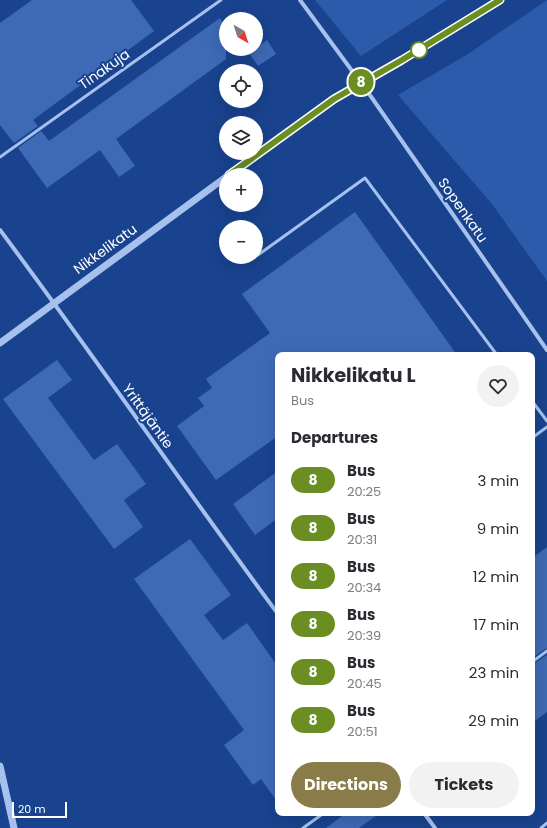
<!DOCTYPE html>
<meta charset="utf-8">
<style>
:root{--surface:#fff;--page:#f2f2f3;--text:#2b2b33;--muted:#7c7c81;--accent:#8a7c49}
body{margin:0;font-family:Poppins,sans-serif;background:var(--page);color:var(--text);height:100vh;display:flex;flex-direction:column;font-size:15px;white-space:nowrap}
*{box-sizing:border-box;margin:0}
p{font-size:13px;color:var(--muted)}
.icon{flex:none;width:22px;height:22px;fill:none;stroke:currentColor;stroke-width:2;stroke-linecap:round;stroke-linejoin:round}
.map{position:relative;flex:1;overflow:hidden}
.drawer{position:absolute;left:275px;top:352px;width:260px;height:464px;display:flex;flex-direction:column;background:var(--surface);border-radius:8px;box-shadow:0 4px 16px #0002}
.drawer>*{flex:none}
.badge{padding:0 8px;border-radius:13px;font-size:14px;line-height:26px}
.needle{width:26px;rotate:141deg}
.controls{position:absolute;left:219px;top:12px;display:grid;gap:8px}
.controls a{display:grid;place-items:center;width:44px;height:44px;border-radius:50%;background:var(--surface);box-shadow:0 4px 16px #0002;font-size:20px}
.scale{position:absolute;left:12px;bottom:10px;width:55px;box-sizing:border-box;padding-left:4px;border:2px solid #fff;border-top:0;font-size:11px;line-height:14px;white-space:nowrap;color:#fff;-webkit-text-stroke:3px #19438e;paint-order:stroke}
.map>.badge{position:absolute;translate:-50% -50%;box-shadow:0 0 0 2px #fff}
h2{padding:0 16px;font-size:15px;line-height:36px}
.round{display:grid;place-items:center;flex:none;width:42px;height:42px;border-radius:21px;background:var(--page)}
.head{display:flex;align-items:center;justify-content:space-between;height:68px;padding:0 16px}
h1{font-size:19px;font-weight:700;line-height:30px}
.button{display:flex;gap:8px;margin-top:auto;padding:8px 16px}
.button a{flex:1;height:46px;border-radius:24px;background:var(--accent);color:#fff;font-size:16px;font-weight:700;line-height:46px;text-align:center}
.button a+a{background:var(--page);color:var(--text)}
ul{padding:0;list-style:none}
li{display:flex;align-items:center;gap:12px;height:48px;padding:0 16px}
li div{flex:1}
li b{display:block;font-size:15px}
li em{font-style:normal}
li .badge{min-width:44px;font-weight:700;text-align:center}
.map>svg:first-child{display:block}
.green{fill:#2c5bac}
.building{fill:#3e69b4}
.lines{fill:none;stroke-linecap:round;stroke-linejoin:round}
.service{stroke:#a6c1ee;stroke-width:3}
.minor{stroke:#a6c1ee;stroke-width:4}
.tertiary{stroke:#a6c1ee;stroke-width:7}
.line-casing{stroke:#fff;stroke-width:9}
.line{stroke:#6b8e23;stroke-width:6}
.stop-dot{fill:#fff;stroke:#6b8e23;stroke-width:2}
.labels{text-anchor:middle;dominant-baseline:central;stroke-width:4;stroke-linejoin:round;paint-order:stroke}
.street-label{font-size:14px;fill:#fff;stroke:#19438e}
</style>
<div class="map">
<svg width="547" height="828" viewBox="0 0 547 828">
<rect width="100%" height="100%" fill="#19438e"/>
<path class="green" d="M 315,0 L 447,0 L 361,56 Z
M 547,0 L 547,281 L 492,204 L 398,95 L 468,54 Z"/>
<path class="building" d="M 32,0 L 131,0 L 154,31 L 33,120 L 38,126 L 14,143 L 0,125 L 0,23 Z
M 220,18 L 226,27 L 226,59 L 116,139 L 135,166 L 119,177 L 100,150 L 47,188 L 18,148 L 41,131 L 49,141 Z
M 267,40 L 276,54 L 258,66 L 249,53 Z
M 355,212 L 457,355 L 278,355 L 278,436 L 216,480 L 177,426 L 204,406 L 198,398 L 212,388 L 206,379 L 270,333 L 242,294 Z
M 57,360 L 72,380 L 48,398 L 94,460 L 117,444 L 146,484 L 124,500 L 143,527 L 114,549 L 3,399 Z
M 278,471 L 278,518 L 255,535 L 233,504 Z
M 190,539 L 231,595 L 204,615 L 223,640 L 247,623 L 278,667 L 278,803 L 261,779 L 253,785 L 224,745 L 244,730 L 134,579 Z
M 547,547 L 547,648 L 532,658 L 532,558 Z
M 547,655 L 547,712 L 532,723 L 532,665 Z
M 346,813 L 380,813 L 359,828 L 326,828 Z"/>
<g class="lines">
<path class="service" d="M 0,157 L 221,0
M 258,255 L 365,178 L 497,355
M 532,401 L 547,421
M 532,438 L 547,427
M 532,662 L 547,651
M 303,828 L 324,813
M 541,828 L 547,823"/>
<path class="minor" d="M 300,0 L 372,98 L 547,350
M 0,230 C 95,357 184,487 278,614
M 424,813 L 435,828"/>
<path class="tertiary" d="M 229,175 L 334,99 L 402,60 L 500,0
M 0,343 L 226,177
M 0,766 L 14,828"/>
</g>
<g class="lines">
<defs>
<path id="line" d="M 229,175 L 334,99 L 402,60 L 500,0"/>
</defs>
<use href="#line" class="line-casing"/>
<use href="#line" class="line"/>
</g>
<circle class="stop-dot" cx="419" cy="50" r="8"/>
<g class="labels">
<g class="street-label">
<text transform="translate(104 69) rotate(-35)">Tinakuja</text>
<text transform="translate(463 210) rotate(55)">Sopenkatu</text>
<text transform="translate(105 249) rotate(-36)">Nikkelikatu</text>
<text transform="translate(148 416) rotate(54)">Yrittäjäntie</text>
</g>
</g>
</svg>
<div class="controls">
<a><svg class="needle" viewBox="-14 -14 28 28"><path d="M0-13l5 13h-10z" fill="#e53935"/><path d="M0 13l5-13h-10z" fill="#7c7c81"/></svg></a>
<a><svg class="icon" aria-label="locate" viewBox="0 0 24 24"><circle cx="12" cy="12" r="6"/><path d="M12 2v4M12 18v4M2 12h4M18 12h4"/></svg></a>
<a><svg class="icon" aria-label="layers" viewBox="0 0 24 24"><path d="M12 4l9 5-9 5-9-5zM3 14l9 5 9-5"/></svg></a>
<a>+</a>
<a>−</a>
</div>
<div class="scale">20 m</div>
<b class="badge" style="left:361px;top:82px;background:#6b8e23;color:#fff">8</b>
<section class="drawer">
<div class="head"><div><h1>Nikkelikatu L</h1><p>Bus</p></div><a class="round"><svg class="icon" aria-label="heart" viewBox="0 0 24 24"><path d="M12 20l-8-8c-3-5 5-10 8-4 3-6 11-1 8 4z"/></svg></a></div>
<h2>Departures</h2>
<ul>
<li><span class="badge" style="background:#6b8e23;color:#fff">8</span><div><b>Bus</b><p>20:25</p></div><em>3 min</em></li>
<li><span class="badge" style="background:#6b8e23;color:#fff">8</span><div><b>Bus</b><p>20:31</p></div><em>9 min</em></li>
<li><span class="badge" style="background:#6b8e23;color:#fff">8</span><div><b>Bus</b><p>20:34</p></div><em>12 min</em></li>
<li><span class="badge" style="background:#6b8e23;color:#fff">8</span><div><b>Bus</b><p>20:39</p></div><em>17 min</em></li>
<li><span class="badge" style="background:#6b8e23;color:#fff">8</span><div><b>Bus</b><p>20:45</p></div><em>23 min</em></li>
<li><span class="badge" style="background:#6b8e23;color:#fff">8</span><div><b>Bus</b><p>20:51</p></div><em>29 min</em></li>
</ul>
<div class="button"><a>Directions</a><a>Tickets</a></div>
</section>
</div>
